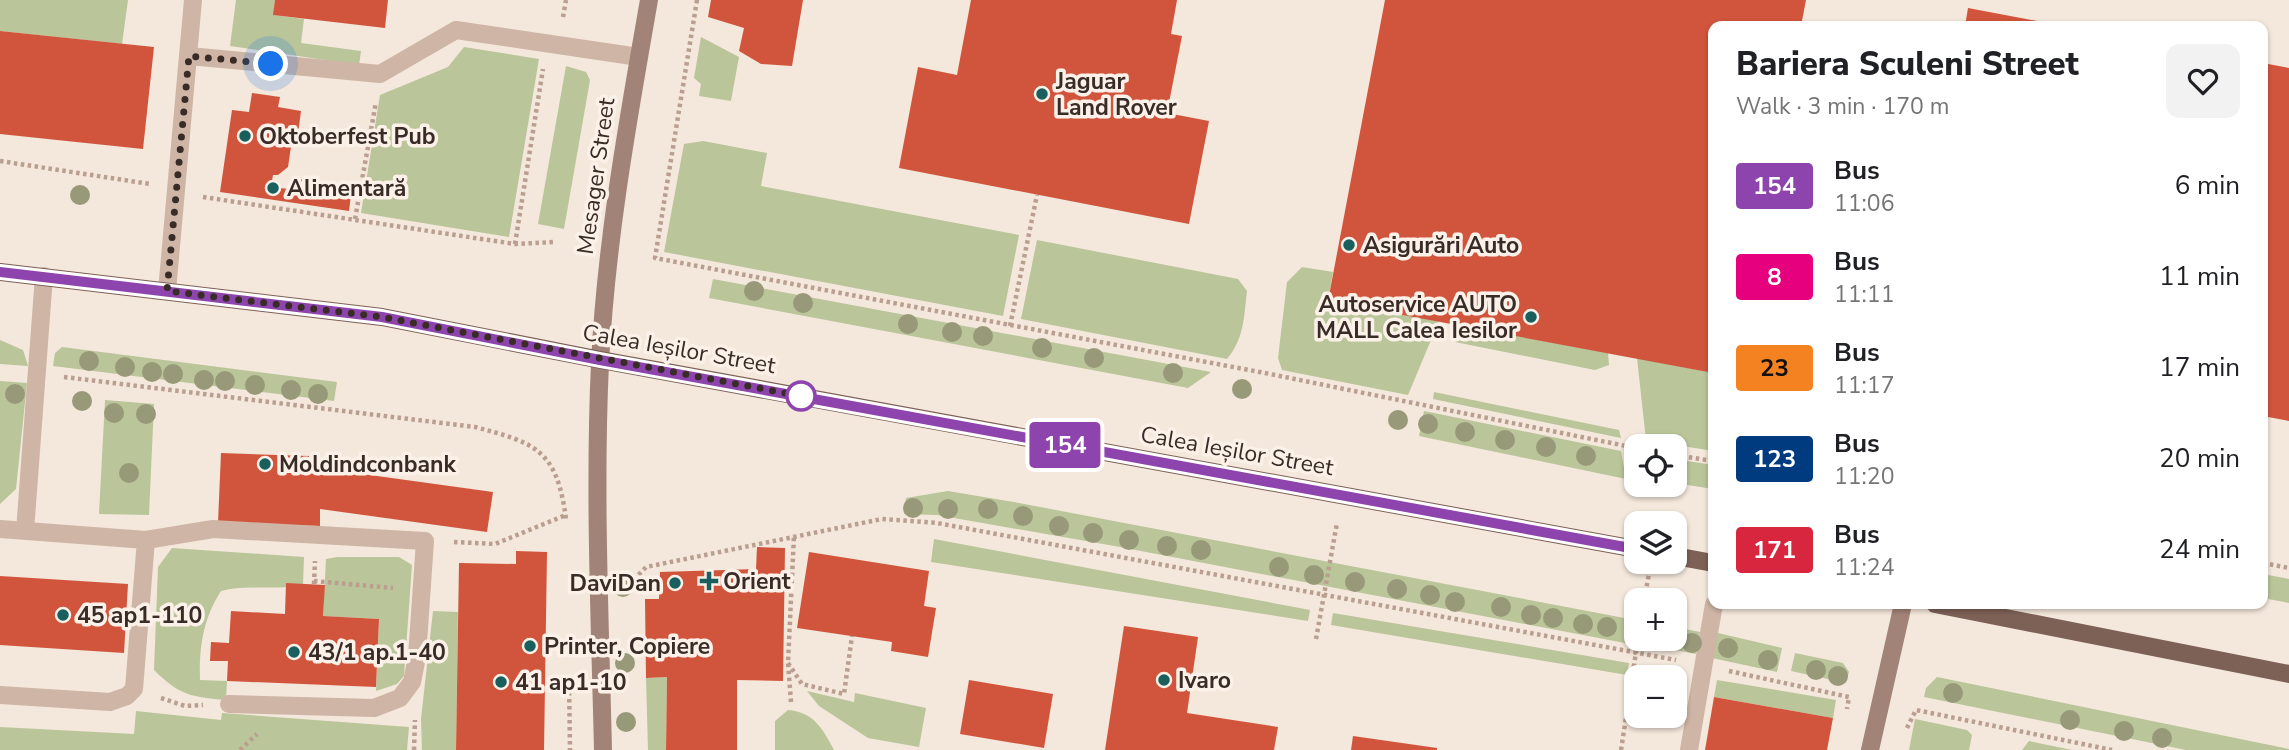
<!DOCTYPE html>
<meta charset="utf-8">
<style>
:root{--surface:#fff;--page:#f2f2f2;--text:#202124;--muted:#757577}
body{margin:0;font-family:"Nunito Sans",sans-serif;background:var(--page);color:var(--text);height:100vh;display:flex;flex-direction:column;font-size:26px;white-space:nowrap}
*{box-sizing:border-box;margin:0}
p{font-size:23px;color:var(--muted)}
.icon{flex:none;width:38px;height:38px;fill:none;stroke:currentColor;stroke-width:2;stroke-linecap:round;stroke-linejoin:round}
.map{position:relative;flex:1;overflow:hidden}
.sheet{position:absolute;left:1708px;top:21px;width:560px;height:588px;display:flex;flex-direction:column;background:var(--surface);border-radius:14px;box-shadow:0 2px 5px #0004}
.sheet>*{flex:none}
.badge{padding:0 14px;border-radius:5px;font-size:24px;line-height:46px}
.controls{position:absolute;left:1624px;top:434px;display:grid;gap:14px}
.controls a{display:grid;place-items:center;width:63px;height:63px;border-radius:14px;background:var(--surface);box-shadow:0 2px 5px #0004;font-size:35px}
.you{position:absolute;width:35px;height:35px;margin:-18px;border:5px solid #fff;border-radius:50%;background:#1a73e8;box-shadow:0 0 0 10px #1a73e833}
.map>.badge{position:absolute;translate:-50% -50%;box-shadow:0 0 0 4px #fff}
.round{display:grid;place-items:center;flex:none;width:74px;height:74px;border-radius:14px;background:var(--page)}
.summary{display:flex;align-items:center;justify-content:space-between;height:119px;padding:0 28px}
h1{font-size:33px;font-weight:800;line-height:52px}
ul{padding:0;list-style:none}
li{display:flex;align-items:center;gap:21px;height:91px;padding:0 28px}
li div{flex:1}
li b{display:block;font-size:26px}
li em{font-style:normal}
li .badge{min-width:77px;font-weight:700;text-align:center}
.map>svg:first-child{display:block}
.green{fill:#bac59a}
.building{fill:#d1553c}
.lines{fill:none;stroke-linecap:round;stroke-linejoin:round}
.path{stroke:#ba9f90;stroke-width:4.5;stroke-dasharray:3.5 3.5;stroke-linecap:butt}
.lane{stroke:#ceb5a6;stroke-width:18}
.secondary{stroke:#a28377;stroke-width:18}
.primary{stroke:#7d6157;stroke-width:18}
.tree{fill:#989979}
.line-casing{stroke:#fff;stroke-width:16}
.line{stroke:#8e44ad;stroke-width:10}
.walk{stroke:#392c27;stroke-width:7;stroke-dasharray:0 12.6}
.poi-dot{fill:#195f5e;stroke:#fbf1e8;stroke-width:2.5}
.stop-dot{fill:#fff;stroke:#8e44ad;stroke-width:3.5}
.labels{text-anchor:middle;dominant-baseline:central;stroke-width:7;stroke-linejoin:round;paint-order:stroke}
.poi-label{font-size:23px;font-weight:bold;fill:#392c27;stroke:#fbf1e8;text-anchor:start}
.street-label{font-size:23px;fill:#392c27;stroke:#fbf1e8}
</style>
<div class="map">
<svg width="2289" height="750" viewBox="0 0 2289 750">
<rect width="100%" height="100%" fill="#f4e7db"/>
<path class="green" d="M 0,0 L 128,0 L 122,44 L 0,31 Z
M 236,0 L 275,0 L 274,15 L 304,19 L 301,43 L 361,51 L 359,65 L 230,46 Z
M 701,37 L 739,57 L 731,101 L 699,96 L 701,84 L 694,78 Z
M 464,47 L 539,59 L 509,237 L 361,213 L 380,95 L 448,67 Z
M 566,66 L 586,72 L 590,80 L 564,229 L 538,224 Z
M 703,141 L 767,153 L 761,186 L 1019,235 L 1003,316 L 664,252 L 684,144 Z
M 1037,240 L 1238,279 L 1247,291 C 1244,317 1244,339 1227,359 L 1021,319 Z
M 1302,267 L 1333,272 L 1328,301 L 1439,321 L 1408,395 L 1282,370 L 1278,358 L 1287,282 Z
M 713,279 L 1211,372 L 1188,388 L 709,298 Z
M 1458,325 L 1608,353 L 1609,365 L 1595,370 L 1455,342 Z
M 0,340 L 23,350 L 28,366 L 0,364 Z
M 62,347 L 337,382 L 334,401 L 53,366 L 55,353 Z
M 1637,358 L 1713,373 L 1713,451 L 1646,440 Z
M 0,381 L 27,383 L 16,489 L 0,504 Z
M 1434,392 L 1619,430 L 1621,438 L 1433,399 Z
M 105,400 L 154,404 L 149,515 L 99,514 Z
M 1424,411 L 1621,451 L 1626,479 L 1419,436 Z
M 1675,459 L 1713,465 L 1713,489 L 1675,483 Z
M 948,491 L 1019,503 L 1635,620 L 1630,644 L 1120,547 L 937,515 L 904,514 L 906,498 Z
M 934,539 L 1310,610 L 1308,621 L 931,562 Z
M 172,548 L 304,557 L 303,584 C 275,592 248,583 221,591 C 203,619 199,647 200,680 L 227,681 L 226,700 C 191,697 179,695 154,670 L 158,567 Z
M 337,557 L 399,557 L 412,565 L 404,676 L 397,684 L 376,691 L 379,619 L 323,616 L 326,559 Z
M 2263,574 L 2289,579 L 2289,603 L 2263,598 Z
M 433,611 L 458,612 L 456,750 L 422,750 L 421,719 Z
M 1333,613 L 1629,663 L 1627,675 L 1331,625 Z
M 1675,627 L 1700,632 L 1696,654 L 1643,644 L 1644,639 L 1675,639 Z
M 1718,633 L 1782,648 L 1777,672 L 1712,658 Z
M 1795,653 L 1843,663 L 1849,672 L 1846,683 L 1791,671 Z
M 667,677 L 666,750 L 648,750 L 646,678 Z
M 1937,677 L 2289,749 L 2289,750 L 2186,750 L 1924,697 L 1926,688 Z
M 1717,680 L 1836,700 L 1833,718 L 1714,697 Z
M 807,691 L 854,702 L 855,693 L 926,708 L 919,747 L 868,738 L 819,706 Z
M 788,710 C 814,712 823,729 834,750 L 775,750 L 775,721 Z
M 136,711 L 221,720 L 222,713 L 409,727 L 407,750 L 0,750 L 0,727 L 134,734 Z
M 1915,719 L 1967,730 L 1972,735 L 1969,750 L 1909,750 Z
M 2029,741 L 2072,750 L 2022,750 Z"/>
<path class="building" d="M 275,0 L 388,0 L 385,28 L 273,15 Z
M 711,0 L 803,0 L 792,66 L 761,64 L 739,51 L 744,28 L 708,17 Z
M 971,0 L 1177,0 L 1171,34 L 1182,36 L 1167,113 L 1209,121 L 1189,224 L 899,168 L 918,67 L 957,75 Z
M 1385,0 L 1806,0 L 1801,26 L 1713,26 L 1713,373 L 1328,301 Z
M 1968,8 L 2058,25 L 2058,26 L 1965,26 Z
M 0,31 L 154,47 L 143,149 L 0,134 Z
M 2263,63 L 2289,68 L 2289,421 L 2263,416 Z
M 252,93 L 280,97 L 278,107 L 301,111 L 298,134 L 293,133 L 288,167 L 278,175 L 273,175 L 271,187 L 289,189 L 291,178 L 352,187 L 349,211 L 220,192 L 232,110 L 249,112 Z
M 221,453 L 309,456 L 309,462 L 318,463 L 319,468 L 493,492 L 487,532 L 320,509 L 320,526 L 218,523 Z
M 757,547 L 785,548 L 783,681 L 737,680 L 737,750 L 666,750 L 667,677 L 646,678 L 645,599 L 659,599 L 660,572 L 756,569 Z
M 516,551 L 547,552 L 544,750 L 456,750 L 459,563 L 516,564 Z
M 809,552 L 929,571 L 924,606 L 936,608 L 928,657 L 891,651 L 892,642 L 797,628 Z
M 0,576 L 128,584 L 124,653 L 0,645 Z
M 286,583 L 325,585 L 323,616 L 379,619 L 376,687 L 227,681 L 228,661 L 210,661 L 211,642 L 229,643 L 231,611 L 285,614 Z
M 1124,626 L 1198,637 L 1187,713 L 1278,727 L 1274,750 L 1105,750 Z
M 969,680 L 1053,694 L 1044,748 L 960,734 Z
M 1714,697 L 1833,718 L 1827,750 L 1705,750 Z
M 1353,736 L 1437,748 L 1437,750 L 1351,750 Z"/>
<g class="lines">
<path class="path" d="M 697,0 L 655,258 L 1265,373 L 1636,448
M 563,17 L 566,0
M 0,161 L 150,184
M 203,197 L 515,244 L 555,242
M 355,219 L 376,102
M 515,244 L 543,69
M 1010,326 L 1037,195
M 64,377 L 475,427 C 536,443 557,450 566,519
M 1675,455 L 1713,461
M 454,542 L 495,544 L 566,515
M 2263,563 L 2289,568
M 314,581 L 393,588
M 314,584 L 315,561
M 629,585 L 646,567 L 882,519 L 937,523 L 1676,660
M 1644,600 L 1649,574
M 1316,639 L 1337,523
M 788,663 L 802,684 L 844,694 L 852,636
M 1729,671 L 1849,697 L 1847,709
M 569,678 L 570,750
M 161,698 L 185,706 L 203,705
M 791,702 L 788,663 L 794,535
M 1907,728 L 1916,710 L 2112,750
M 240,750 L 257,734
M 414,750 L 415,720
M 1621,750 L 1638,639"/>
<path class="lane" d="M 189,56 L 380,74 L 456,30 L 639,57
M 167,291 L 193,0
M 0,529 L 146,540 L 213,529 L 425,541 L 417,657 L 412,682 L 400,698 L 374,708 L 229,704
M 25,531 L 44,276
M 0,695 L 110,702 L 127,696 L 134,689 L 146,540
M 1689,750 L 1714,604"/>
<path class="secondary" d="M 603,750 C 600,621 594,492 600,363 C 606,241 628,120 649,0
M 1870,750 L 1903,604"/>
<path class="primary" d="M 0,272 L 382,317 L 601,360 L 1636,549
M 1675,556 L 1713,563
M 1935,604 L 2289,674"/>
</g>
<g class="tree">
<circle cx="80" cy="195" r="10"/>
<circle cx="754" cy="291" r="10"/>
<circle cx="803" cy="303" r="10"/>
<circle cx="908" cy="324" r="10"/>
<circle cx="952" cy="332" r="10"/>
<circle cx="983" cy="336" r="10"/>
<circle cx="1042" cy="348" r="10"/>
<circle cx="1094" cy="358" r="10"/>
<circle cx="89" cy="361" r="10"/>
<circle cx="125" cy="367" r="10"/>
<circle cx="152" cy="372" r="10"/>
<circle cx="1173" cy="373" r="10"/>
<circle cx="173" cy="374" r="10"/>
<circle cx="204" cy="380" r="10"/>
<circle cx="225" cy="381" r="10"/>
<circle cx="255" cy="385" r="10"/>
<circle cx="1242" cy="389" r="10"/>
<circle cx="291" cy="390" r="10"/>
<circle cx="15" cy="394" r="10"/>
<circle cx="318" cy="394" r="10"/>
<circle cx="82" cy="401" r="10"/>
<circle cx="114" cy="413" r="10"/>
<circle cx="146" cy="414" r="10"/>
<circle cx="1398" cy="420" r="10"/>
<circle cx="1428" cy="424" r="10"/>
<circle cx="1465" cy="432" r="10"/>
<circle cx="1505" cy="440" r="10"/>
<circle cx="1546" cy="447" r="10"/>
<circle cx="1586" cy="456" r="10"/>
<circle cx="129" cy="473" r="10"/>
<circle cx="913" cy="508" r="10"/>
<circle cx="948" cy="509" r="10"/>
<circle cx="988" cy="509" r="10"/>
<circle cx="1023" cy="516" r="10"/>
<circle cx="1059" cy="526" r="10"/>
<circle cx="1093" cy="533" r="10"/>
<circle cx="1129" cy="540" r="10"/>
<circle cx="1167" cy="546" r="10"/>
<circle cx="1201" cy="550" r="10"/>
<circle cx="1279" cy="567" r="10"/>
<circle cx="1314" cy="575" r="10"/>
<circle cx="1355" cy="582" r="10"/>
<circle cx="623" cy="587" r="10"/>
<circle cx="1397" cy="589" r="10"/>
<circle cx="1430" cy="595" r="10"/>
<circle cx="1455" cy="602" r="10"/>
<circle cx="1501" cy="607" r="10"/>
<circle cx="1531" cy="615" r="10"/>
<circle cx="1553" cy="618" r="10"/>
<circle cx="1583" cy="624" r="10"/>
<circle cx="1607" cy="627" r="10"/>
<circle cx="1692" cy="643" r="10"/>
<circle cx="1728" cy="648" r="10"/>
<circle cx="1768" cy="660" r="10"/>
<circle cx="625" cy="663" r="10"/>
<circle cx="1816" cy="670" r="10"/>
<circle cx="1838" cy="676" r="10"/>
<circle cx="1953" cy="693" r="10"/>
<circle cx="2070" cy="720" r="10"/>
<circle cx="626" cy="722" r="10"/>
<circle cx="2124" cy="731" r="10"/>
<circle cx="2162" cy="738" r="10"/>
</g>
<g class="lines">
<defs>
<path id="line" d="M 0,272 L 382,317 L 600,360 L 1636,549"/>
</defs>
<use href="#line" class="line-casing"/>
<use href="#line" class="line"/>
<path class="walk" d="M 271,64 L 189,56 L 167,291 L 382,317 L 801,396"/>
</g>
<g class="poi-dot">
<circle cx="1042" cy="94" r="7"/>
<circle cx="245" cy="136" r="7"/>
<circle cx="273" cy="188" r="7"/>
<circle cx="1349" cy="245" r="7"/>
<circle cx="1531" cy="317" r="7"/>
<circle cx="265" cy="464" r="7"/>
<path d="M705.5 570.5h7v7h7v7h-7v7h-7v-7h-7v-7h7z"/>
<circle cx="675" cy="583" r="7"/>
<circle cx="63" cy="615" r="7"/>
<circle cx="530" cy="646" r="7"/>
<circle cx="294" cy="652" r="7"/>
<circle cx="1164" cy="680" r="7"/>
<circle cx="501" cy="682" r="7"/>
</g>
<circle class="stop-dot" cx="801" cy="396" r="14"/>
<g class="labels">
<g class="poi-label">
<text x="1056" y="81">Jaguar<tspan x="1056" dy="26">Land Rover</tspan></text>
<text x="259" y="136">Oktoberfest Pub</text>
<text x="287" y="188">Alimentară</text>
<text x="1363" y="245">Asigurări Auto</text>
<text x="1517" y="304" text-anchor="end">Autoservice AUTO<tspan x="1517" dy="26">MALL Calea Iesilor</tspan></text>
<text x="279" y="464">Moldindconbank</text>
<text x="723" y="581">Orient</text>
<text x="661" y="583" text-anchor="end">DaviDan</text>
<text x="77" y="615">45 ap1-110</text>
<text x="544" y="646">Printer, Copiere</text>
<text x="308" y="652">43/1 ap.1-40</text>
<text x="1178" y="680">Ivaro</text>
<text x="515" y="682">41 ap1-10</text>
</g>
<g class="street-label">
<text transform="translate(596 176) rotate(-82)">Mesager Street</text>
<text transform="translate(679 349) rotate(10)">Calea Ieșilor Street</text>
<text transform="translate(1237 451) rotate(10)">Calea Ieșilor Street</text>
</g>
</g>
</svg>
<div class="controls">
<a><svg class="icon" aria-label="locate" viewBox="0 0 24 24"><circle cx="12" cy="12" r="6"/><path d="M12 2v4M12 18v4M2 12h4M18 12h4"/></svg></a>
<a><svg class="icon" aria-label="layers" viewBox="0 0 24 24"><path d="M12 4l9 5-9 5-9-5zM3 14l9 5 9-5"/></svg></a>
<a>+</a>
<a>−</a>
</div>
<div class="you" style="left:271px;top:64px"></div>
<b class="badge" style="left:1065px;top:445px;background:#8e44ad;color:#fff">154</b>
<section class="sheet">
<div class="summary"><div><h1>Bariera Sculeni Street</h1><p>Walk · 3 min · 170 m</p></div><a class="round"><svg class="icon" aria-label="heart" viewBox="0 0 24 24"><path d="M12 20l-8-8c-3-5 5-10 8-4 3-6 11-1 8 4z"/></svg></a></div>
<ul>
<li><span class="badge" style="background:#8e44ad;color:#fff">154</span><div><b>Bus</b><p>11:06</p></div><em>6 min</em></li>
<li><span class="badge" style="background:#e6007e;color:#fff">8</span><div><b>Bus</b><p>11:11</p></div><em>11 min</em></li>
<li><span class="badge" style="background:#f58220;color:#111">23</span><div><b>Bus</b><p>11:17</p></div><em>17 min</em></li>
<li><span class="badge" style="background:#003b80;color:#fff">123</span><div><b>Bus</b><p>11:20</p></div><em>20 min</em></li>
<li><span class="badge" style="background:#d7263d;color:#fff">171</span><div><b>Bus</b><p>11:24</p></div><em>24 min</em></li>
</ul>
</section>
</div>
